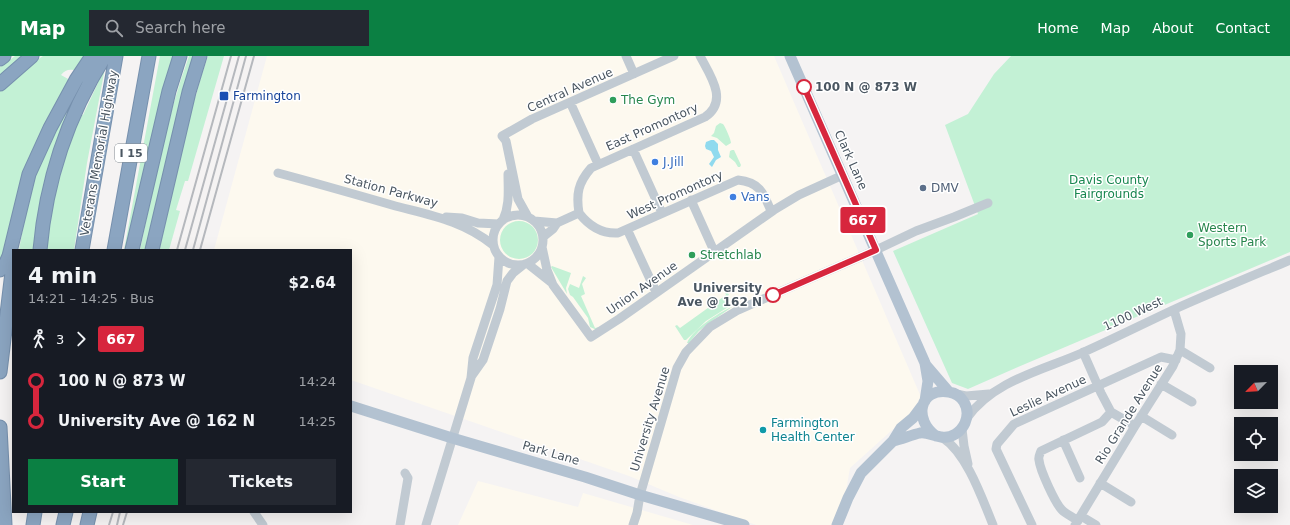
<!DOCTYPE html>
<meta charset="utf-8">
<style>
:root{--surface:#171b24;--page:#242831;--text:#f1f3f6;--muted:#9ea1a6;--accent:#0b8043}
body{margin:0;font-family:"DejaVu Sans",sans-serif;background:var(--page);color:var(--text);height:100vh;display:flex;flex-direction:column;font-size:15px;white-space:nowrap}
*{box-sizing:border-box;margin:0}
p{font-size:13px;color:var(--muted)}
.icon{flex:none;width:22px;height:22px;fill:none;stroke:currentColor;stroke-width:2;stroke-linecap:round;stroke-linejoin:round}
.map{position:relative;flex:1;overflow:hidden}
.drawer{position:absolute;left:12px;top:193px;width:340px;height:264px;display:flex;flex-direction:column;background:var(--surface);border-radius:0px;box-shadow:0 4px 16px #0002}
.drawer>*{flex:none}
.badge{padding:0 8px;border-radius:3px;font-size:14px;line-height:26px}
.needle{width:26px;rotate:246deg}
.buttons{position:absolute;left:1234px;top:309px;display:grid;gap:8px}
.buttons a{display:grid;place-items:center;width:44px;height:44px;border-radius:0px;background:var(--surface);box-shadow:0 4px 16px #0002;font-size:20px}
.map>.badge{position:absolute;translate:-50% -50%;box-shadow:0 0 0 2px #fff}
.legs{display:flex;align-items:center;gap:6px;height:44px;padding:0 16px;font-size:13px}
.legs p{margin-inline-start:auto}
.summary{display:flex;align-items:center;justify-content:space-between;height:68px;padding:0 16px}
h1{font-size:22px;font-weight:800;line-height:30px}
.button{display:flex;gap:8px;margin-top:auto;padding:8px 16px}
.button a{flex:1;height:46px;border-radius:0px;background:var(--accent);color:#fff;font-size:16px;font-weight:800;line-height:46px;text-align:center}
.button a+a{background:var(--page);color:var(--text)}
ul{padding:0 16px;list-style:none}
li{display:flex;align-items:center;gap:14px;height:40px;font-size:15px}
li i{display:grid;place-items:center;width:6px;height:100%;margin:0 5px;background:currentColor}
li i::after{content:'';width:10px;height:10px;margin:-5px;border:3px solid;border-radius:50%;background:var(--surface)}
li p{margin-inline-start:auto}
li:first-child i{background:linear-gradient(#0000 50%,currentColor 0)}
li:last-child i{background:linear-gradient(currentColor 50%,#0000 0)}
header{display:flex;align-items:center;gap:24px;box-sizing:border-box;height:56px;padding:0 20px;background:var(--accent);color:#fff}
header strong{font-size:19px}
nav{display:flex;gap:22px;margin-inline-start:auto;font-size:14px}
.search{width:280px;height:36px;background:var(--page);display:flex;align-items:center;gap:10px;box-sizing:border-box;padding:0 14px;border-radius:0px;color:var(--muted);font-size:15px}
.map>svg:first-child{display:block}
.commercial{fill:#fdf9ef}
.green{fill:#c3f1d5}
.water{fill:#90daee}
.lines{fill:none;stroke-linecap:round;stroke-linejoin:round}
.highway-casing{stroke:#7690ad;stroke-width:15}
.minor{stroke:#c1cad2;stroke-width:9}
.major{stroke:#b3c2d1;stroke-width:11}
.highway{stroke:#8ba5c1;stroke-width:13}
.rail{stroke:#b5b8bd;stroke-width:2}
.line-1-casing{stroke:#fff;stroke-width:9}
.line-1{stroke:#d7263d;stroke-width:6}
.stop-1-dot{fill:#fff;stroke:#d7263d;stroke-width:2}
.transit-dot{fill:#1a4fb4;stroke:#fff;stroke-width:1.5}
.leisure-dot{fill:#2e9e5b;stroke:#fff;stroke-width:1.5}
.shop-dot{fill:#3f7fe0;stroke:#fff;stroke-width:1.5}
.service-dot{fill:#5c6f8a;stroke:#fff;stroke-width:1.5}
.culture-dot{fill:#0f9aa8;stroke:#fff;stroke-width:1.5}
.labels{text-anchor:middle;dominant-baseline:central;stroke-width:3;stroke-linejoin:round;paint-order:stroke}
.shield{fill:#fff;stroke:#808990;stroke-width:1}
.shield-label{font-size:11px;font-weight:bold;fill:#4a5661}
.stop-label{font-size:12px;font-weight:bold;fill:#4a5661;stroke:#fff;text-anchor:start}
.street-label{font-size:12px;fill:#4a5661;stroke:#fff}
.transit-label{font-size:12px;fill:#164399;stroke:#fff;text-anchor:start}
.leisure-label{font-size:12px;fill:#27864d;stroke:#fff;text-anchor:start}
.shop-label{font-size:12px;fill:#366cbe;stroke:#fff;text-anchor:start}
.park-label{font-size:12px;fill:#17864f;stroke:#fff}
.service-label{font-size:12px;fill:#4e5e75;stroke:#fff;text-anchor:start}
.culture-label{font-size:12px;fill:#0d838f;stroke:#fff;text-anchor:start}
</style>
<header>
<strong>Map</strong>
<div class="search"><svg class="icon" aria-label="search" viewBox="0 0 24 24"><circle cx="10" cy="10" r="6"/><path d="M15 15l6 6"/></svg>Search here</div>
<nav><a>Home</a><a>Map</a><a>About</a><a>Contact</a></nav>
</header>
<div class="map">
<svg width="1290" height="469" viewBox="0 0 1290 469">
<rect width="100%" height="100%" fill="#f5f3f3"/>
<path class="commercial" d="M 267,0 L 774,0 L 921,341 L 911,357 L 850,412 L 840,469 L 756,469 L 679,441 L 629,420 L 351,324 L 351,194 L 214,194 Z
M 478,425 L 578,451 L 583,437 L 693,469 L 458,469 Z"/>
<path class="green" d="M 15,0 L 25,0 L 0,21 L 0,11 Z
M 43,0 L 86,0 L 77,15 C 70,13 66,13 61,19 L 70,24 L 19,133 L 10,175 L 0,209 L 0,34 L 32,6 L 37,4 Z
M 160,0 L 174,0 L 162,36 L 127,194 L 124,194 Z
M 189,0 L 195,0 L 147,194 L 140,194 C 154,129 166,63 189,0 Z
M 208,0 L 224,0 L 188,125 L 185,125 L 176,154 L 180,155 L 169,194 L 159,194 L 194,44 L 196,39 L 201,21 Z
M 1011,0 L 1290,0 L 1290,196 L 1018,311 L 968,333 L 952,327 L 893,195 L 978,158 L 945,69 L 968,58 L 994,18 Z
M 105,12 L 87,107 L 74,194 L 46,194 L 50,159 L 62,108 L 80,58 L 83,59 L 98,27 L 96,26 Z
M 74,40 C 52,89 39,141 34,194 L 19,194 C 26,155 33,116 51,80 C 58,67 66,53 74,40 Z
M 720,67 L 723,68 C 726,72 731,84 731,87 L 726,90 L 717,82 L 711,80 L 714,77 L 716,70 Z
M 732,94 L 734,94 L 741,109 L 740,111 L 738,111 L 735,106 L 729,101 L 730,95 Z
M500 184a19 19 0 1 1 38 0a19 19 0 1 1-38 0Z
M 552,210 L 571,217 L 566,232 L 567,238 L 551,211 Z
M 583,220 L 586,222 L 582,228 L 585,238 L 581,240 L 595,272 L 599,271 L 597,274 L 590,271 L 588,262 L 573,241 L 570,239 L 568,233 L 570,228 L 579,232 Z
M 726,233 L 729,239 L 725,242 L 729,248 L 733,247 L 733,248 L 706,265 L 686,284 L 684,284 L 675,270 L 677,269 L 680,272 L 726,239 L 724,234 Z
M 731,251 L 732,251 L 712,265 L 699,275 L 689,287 L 687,287 C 693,273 717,258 731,251 Z"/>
<path class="water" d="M 711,84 L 714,84 L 718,88 L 718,94 L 721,101 L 716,104 L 712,111 L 709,108 L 714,101 L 711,95 L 706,93 L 705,90 L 706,86 Z"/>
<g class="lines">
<defs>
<path id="highway" d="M 0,3 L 4,0
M 0,28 L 32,0
M 40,194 C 46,125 68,59 105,0
M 82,194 L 116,0
M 114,194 L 149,0
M 132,194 L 169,35 L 180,0
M 152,194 L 189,36 L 200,0
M 0,214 L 5,209 L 9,200 L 29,118 L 50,72 L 76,24 L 92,0
M 0,316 L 13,208
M 0,371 L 5,469
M 33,469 L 35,456
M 63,469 L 66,456
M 87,469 L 90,456"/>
</defs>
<use href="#highway" class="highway-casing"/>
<path class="minor" d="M 626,0 L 634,18
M 570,46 L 598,108
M 633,93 L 662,157
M 278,117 C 316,127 354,138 392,149 C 429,159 462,164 493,189
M 691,144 L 714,195
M 579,157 C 576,138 578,127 591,112 L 705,61 C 729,45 710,19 700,0
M 579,157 C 589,170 601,178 618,177 L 738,124 C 760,126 764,138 771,155
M493 184a25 25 0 1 1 50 0a25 25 0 1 1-50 0Z
M 446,161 L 462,162 L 478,167 L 499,168
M 528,161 L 518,143 L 506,85 L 502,80 L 532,63 L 674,0
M 503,164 C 510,149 508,134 508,118
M 534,165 L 557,167
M 627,173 L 656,236
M 543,181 L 553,173 L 557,167 L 579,157
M 542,191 L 547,214 L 553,229 L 591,281 L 619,263 L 774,154 L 799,139 L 843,119
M 528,208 L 552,227
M 1180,294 L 1210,312
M 1083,296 L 1101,337 L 1111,356 L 1135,370
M 471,321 L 483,304 L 500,253 L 507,225 L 513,217 L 523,209
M 1161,328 L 1192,346
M 956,338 L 966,340 L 989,338
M 1141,360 L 1172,379
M 967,362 C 994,324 1044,314 1084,296 C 1115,282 1145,267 1175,253 C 1213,236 1252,220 1290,204
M 962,373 L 964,390 L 968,408
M 943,382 C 967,398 982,442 993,469
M 1063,384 L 1080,422
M 1100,427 L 1131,446
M 254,456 L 263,469
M 1081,460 L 1096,469
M 1078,465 C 1073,461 1066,458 1062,454 C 1055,447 1040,414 1039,404 C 1038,401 1040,398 1041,395 L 1102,366 L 1111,356
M 400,469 L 408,422 L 405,417
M 426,469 L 471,322 L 473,302 L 497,229 L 499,201
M 633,469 L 637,457 L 640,439 L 677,312 L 686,296 L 710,271 L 738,254 L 876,194 L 916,175 L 954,161 L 988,147
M 1032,469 L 996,393 L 997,388 L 1014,368 L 1161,301 L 1176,304
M 1075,469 L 1135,370 L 1173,310 L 1180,294 L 1181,278 L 1174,254"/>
<path class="major" d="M 790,0 L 925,307 L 928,325 L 925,345
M 925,308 L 949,336
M 351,350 L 452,382 L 585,421 L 640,439 L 744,469
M 893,385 C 902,383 911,379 920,377 C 927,376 933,380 941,381 C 951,383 961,376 965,367 C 968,360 968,353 964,346 C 961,341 955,337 949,336 C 919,331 913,364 936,380
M 837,469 L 848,442 L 861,417 L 893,385 L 901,372 L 913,362 L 922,350"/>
<use href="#highway" class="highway"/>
<path class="rail" d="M 177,194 L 231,0
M 185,194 L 239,0
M 193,194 L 246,0
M 200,194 L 254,0
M 109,469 L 113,456
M 117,469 L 120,456
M 123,469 L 127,456"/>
</g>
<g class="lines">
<defs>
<path id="line-1" d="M 773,239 L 876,194 L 804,31"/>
</defs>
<use href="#line-1" class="line-1-casing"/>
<use href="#line-1" class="line-1"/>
</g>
<g class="stop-1-dot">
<circle cx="804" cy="31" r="7"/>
<circle cx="773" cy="239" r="7"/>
</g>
<rect class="transit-dot" x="219" y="35" width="10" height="10" rx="2"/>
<g class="leisure-dot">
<circle cx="613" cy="44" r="4"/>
<circle cx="1190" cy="179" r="4"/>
<circle cx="692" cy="199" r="4"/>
</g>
<g class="shop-dot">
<circle cx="655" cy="106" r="4"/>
<circle cx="733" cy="141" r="4"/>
</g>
<circle class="service-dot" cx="923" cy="132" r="4"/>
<circle class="culture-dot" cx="763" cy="374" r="4"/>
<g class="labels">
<rect class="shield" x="115" y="88" width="32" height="18" rx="3"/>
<g class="shield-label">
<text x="131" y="97">I 15</text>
</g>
<g class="stop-label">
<text x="815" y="31">100 N @ 873 W</text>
<text x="762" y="232" text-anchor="end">University<tspan x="762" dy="14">Ave @ 162 N</tspan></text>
</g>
<g class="street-label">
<text transform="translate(570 34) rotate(-24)">Central Avenue</text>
<text transform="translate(652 71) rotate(-24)">East Promontory</text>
<text transform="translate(99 97) rotate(-80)">Veterans Memorial Highway</text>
<text transform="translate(851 104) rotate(66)">Clark Lane</text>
<text transform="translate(391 135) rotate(15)">Station Parkway</text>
<text transform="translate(675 139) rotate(-24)">West Promontory</text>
<text transform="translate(642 232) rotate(-35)">Union Avenue</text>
<text transform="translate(1133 258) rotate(-25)">1100 West</text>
<text transform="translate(1048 340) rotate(-25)">Leslie Avenue</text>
<text transform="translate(1129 358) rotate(-58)">Rio Grande Avenue</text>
<text transform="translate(650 363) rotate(-73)">University Avenue</text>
<text transform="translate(551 397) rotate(16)">Park Lane</text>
</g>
<g class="transit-label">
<text x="233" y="40">Farmington</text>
</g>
<g class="leisure-label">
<text x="621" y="44">The Gym</text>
<text x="1198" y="172">Western<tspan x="1198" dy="14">Sports Park</tspan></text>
<text x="700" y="199">Stretchlab</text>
</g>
<g class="shop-label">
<text x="663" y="106">J.Jill</text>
<text x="741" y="141">Vans</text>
</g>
<g class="park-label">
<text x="1109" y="124">Davis County<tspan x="1109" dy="14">Fairgrounds</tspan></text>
</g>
<g class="service-label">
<text x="931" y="132">DMV</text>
</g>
<g class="culture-label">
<text x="771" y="367">Farmington<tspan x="771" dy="14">Health Center</tspan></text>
</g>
</g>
</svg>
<div class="buttons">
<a><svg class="needle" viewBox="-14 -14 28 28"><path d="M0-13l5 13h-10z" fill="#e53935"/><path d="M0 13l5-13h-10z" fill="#9ea1a6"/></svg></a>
<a><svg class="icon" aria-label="locate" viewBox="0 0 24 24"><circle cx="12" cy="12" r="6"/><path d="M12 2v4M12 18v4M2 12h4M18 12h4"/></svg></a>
<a><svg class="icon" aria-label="layers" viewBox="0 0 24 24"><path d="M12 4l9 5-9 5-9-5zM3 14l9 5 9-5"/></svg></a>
</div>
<b class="badge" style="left:863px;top:164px;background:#d7263d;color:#fff">667</b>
<section class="drawer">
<div class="summary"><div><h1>4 min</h1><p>14:21 – 14:25 · Bus</p></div><b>$2.64</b></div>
<div class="legs"><svg class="icon" aria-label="walk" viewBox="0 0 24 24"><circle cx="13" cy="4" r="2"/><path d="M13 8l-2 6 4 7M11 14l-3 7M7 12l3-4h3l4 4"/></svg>3<svg class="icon" aria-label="forward" viewBox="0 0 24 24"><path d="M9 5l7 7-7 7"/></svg><b class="badge" style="background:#d7263d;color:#fff">667</b></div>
<ul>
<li><i style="color:#d7263d"></i><b>100 N @ 873 W</b><p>14:24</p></li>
<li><i style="color:#d7263d"></i><b>University Ave @ 162 N</b><p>14:25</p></li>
</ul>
<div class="button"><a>Start</a><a>Tickets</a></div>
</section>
</div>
